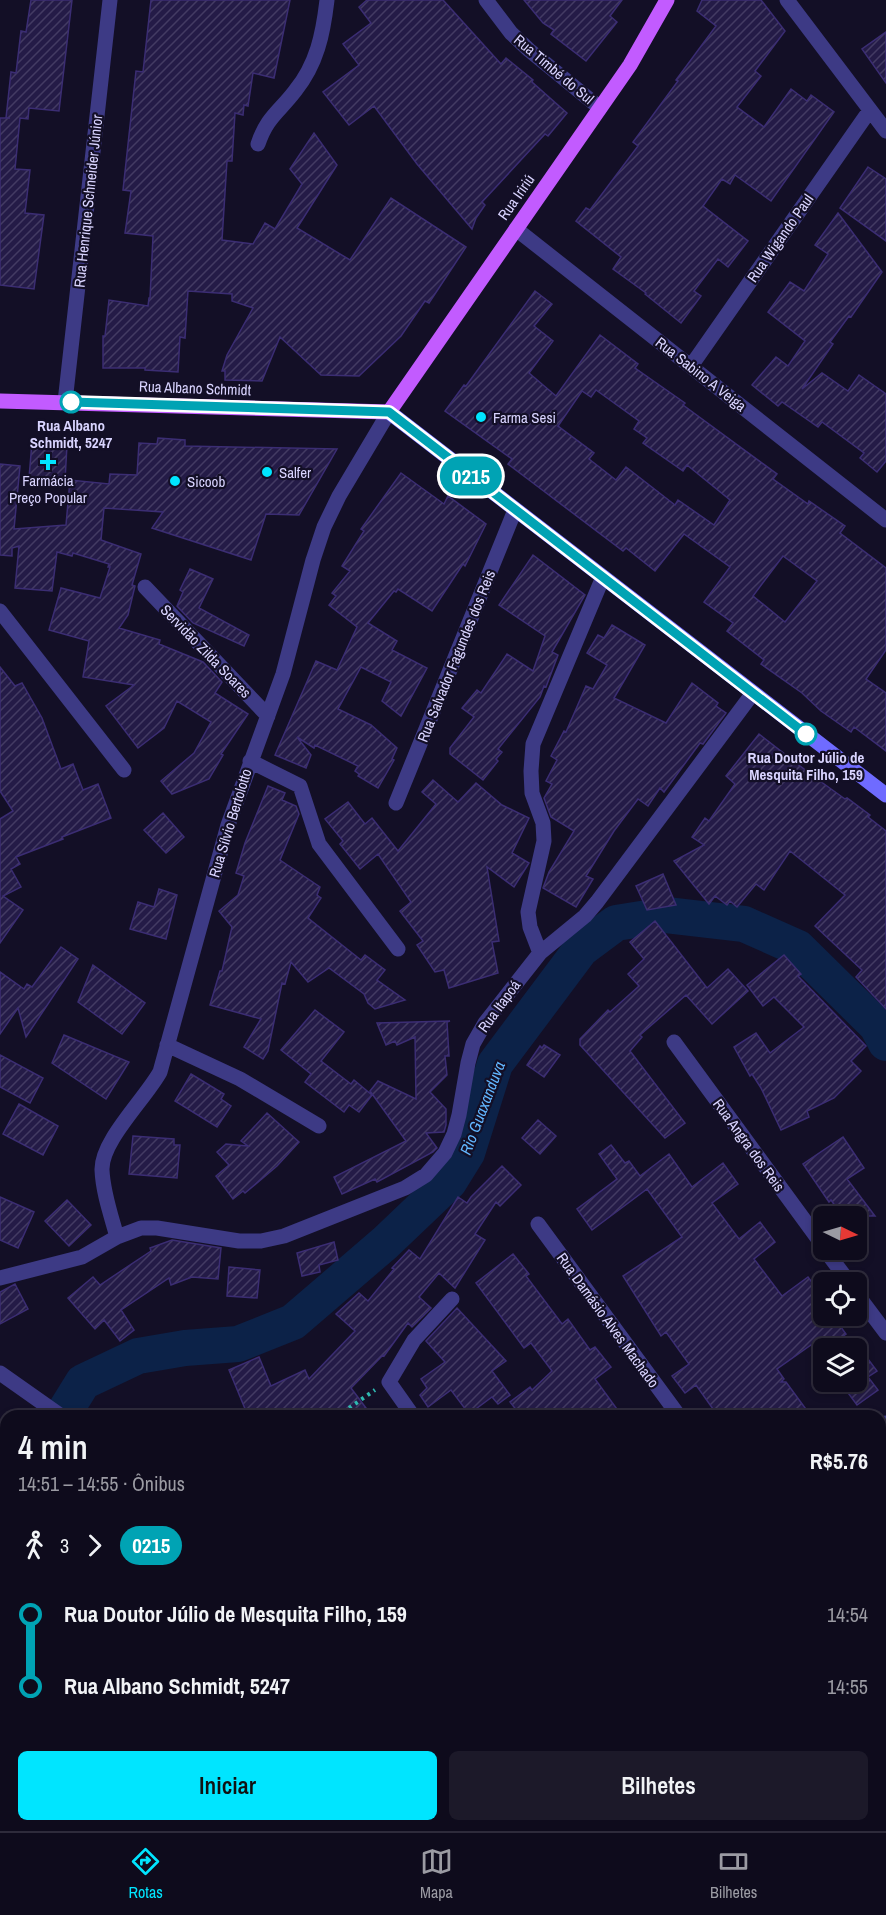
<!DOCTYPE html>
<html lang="pt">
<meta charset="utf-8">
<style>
:root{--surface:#0e0b1c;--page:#1c1929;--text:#f1f3f6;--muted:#9b9ba3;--line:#2e2b3b;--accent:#00e5ff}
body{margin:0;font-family:"Archivo Narrow",sans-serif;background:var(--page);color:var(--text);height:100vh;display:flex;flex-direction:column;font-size:22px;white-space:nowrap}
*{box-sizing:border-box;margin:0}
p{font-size:20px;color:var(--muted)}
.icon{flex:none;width:33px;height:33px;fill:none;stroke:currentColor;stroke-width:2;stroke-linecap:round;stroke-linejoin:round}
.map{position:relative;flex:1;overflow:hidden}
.sheet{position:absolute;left:0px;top:1410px;width:886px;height:422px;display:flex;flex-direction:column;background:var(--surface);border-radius:18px 18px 0 0;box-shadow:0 3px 9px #0003,0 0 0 2px var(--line)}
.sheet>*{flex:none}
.badge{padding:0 12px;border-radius:20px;font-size:21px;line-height:39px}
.needle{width:39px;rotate:95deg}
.buttons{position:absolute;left:813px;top:1206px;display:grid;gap:12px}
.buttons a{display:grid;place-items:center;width:54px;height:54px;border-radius:9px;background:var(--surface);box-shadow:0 3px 9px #0003,0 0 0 2px var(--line);font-size:30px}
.map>.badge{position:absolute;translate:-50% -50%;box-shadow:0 0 0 3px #fff}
.legs{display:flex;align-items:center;gap:9px;height:66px;padding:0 18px;font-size:20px}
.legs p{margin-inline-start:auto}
.headline{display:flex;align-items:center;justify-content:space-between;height:102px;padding:0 18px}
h1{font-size:33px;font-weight:600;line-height:45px}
.button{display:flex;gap:12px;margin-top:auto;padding:12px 18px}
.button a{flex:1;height:69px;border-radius:9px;background:var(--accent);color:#111;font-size:24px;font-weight:600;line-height:69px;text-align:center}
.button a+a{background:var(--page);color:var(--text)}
ul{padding:0 18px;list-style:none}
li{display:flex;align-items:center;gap:21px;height:72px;font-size:22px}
li i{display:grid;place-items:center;width:9px;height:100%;margin:0 8px;background:currentColor}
li i::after{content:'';width:15px;height:15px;margin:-8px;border:4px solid;border-radius:50%;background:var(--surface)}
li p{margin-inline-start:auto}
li:first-child i{background:linear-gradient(#0000 50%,currentColor 0)}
li:last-child i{background:linear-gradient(currentColor 50%,#0000 0)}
.dock{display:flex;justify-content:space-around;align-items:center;height:84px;border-top:2px solid var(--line);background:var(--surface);font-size:16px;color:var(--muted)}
.dock a{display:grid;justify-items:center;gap:3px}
.dock .active{color:var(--accent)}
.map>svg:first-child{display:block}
.water{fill:url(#water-ripples)}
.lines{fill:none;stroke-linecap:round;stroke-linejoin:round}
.river{stroke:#0c2248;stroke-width:36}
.building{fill:url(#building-hatch);stroke:#3b2d73;stroke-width:1.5;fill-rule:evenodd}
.path{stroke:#2fb8b0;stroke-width:4;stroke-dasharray:3 4.5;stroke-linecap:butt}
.minor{stroke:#3d3a85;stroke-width:15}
.secondary{stroke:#6f6bff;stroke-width:15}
.primary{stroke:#c25bff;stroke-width:15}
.line-1-casing{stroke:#fff;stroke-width:14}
.line-1{stroke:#00a3b4;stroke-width:9}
.stop-1-dot{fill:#fff;stroke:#00a3b4;stroke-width:3}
.poi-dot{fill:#00e5ff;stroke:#130f26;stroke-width:2}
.labels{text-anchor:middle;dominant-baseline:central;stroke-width:4.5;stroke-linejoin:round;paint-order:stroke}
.street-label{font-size:15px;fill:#d9d4ff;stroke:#130f26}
.poi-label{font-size:15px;fill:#d9d4ff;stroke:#130f26;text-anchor:start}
.stop-label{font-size:15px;font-weight:bold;fill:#d9d4ff;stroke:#130f26}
.water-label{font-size:16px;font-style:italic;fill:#62b6ff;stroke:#130f26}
</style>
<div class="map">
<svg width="886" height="1831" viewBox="0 0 886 1831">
<defs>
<pattern id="water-ripples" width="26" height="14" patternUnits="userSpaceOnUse" patternTransform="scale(1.5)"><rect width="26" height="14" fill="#0c2248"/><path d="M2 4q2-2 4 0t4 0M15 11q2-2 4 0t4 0" fill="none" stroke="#2f4163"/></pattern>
<pattern id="building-hatch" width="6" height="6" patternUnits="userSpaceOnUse" patternTransform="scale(1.5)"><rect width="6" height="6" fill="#241b47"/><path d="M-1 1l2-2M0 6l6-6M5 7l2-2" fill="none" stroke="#433b63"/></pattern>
</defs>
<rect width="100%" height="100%" fill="#130f26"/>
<path class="water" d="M 6,1649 L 6,1729 L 0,1743 L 0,1663 Z"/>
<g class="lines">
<path class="river" d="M 62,1416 L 83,1382 L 138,1356 L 185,1348 L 238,1344 L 293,1322 L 385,1243 L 449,1182 L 467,1153 L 495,1064 L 581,949 L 616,923 L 666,915 L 744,924 L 798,948 L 877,1026 L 886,1043"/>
</g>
<path class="building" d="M 31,0 L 72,0 L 59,111 L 29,108 L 28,119 L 20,118 L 15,169 L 30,170 L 25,213 L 44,215 L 34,289 L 0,285 L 0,118 L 10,118 L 6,118 L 11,72 L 16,73 L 21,31 L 26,32 Z
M 151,0 L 290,0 L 274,78 L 253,73 L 248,106 L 244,105 L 243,115 L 235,113 L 232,161 L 227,161 L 222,240 L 253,244 L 265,223 L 275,229 L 302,184 L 290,169 L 314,133 L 337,165 L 297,228 L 350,260 L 391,198 L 466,247 L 429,303 L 425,301 L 401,336 L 359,376 L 321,375 L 280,337 L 262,381 L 225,380 L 225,371 L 222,371 L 227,355 L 253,308 L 232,301 L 232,294 L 188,291 L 185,338 L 180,337 L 178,372 L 145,370 L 145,368 L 103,368 L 103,336 L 105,336 L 109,300 L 148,306 L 149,298 L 150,298 L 153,236 L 125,233 L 131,191 L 123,190 L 136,71 L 143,72 Z
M 367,0 L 443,0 L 501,64 L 506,58 L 533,80 L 532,82 L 567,113 L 548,136 L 545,134 L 482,202 L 485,205 L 476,218 L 472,229 L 417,164 L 374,106 L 349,125 L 323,92 L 359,65 L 343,44 L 371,23 L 359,7 Z
M 524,0 L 622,0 L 610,16 L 617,22 L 586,61 L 551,34 L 554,30 L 543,23 Z
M 702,0 L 761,0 L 785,31 L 755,71 L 761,76 L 737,107 L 764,127 L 791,89 L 807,101 L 811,95 L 834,112 L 771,201 L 735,175 L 730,184 L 722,179 L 703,206 L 748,241 L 728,267 L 718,259 L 694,291 L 701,296 L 681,323 L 645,294 L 646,293 L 613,269 L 621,257 L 576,221 L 586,208 L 590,210 L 638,146 L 633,142 L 678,81 L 676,80 L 716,26 L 697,11 Z
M 886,32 L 886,83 L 862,49 Z
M 868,167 L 886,179 L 886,241 L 840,208 Z
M 838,213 L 882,272 L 851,317 L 849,316 L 830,342 L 833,344 L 802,389 L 822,373 L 848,391 L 859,375 L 886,394 L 886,461 L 877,472 L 860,458 L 864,453 L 822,422 L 818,427 L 782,402 L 778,406 L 752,385 L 776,357 L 788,366 L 805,341 L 768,312 L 790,282 L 804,291 L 828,254 L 815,245 Z
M 535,291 L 552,304 L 534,326 L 553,341 L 529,373 L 556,396 L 600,335 L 638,364 L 635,368 L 685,403 L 683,405 L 777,474 L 773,479 L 808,504 L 809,501 L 845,526 L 840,533 L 886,568 L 886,650 L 866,679 L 886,693 L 886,751 L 854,727 L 851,732 L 821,711 L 802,693 L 761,664 L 764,660 L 727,631 L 733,623 L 704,602 L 730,567 L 684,534 L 655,571 L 626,548 L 623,551 L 533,483 L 508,464 L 512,459 L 445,411 L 464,385 L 466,386 ZM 596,390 L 639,421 L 634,429 L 647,438 L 643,443 L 683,471 L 687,465 L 730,500 L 714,525 L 678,500 L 675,505 L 626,467 L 616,480 L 589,459 L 594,453 L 558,426 L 582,391 L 591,397 ZM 783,556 L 817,581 L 785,622 L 753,596 Z
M 158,438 L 185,440 L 185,446 L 337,449 L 299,515 L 266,514 L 251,560 L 152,528 L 163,512 L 104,508 L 101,540 L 141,554 L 132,585 L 135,586 L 128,615 L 119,628 L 160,640 L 159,644 L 203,662 L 222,682 L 215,693 L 248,714 L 221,754 L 223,755 L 209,779 L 172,794 L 161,781 L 194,753 L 211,722 L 177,701 L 164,728 L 138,748 L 106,706 L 134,685 L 83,677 L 89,641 L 49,630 L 61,588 L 100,598 L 110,567 L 108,567 L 109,564 L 73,553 L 72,556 L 57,552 L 52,591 L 15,588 L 19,546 L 12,548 L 12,556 L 0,555 L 0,464 L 20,466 L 14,529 L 66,525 L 70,480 L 109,484 L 110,474 L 137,475 L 139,443 L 157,444 Z
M 32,442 L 67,445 L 65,481 L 29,478 Z
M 401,473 L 444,504 L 448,496 L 486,524 L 465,566 L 463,564 L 432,611 L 398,589 L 396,592 L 394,591 L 368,623 L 397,641 L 392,650 L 427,668 L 401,716 L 382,701 L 391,682 L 361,667 L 338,709 L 371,725 L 397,748 L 392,759 L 394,760 L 378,788 L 358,776 L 359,774 L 355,771 L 358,766 L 315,745 L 314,748 L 297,737 L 311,755 L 306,768 L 275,755 L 316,661 L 337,670 L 357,627 L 329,605 L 336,596 L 332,593 L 350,571 L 342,566 L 364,531 L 361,529 Z
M 533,555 L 585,595 L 552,652 L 558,655 L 546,687 L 544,686 L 540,697 L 498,749 L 502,752 L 496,759 L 498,761 L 483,780 L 450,754 L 450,748 L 474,717 L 462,708 L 477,690 L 481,693 L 507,654 L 533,671 L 545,636 L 499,605 Z
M 190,569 L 213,579 L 199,608 L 249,635 L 244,646 L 193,623 L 177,606 L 183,592 L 180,590 Z
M 612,625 L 645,645 L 614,698 L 666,723 L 692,683 L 718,703 L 716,706 L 726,713 L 703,744 L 700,743 L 664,792 L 660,788 L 648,806 L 638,799 L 614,831 L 586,876 L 593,879 L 576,907 L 543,888 L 549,872 L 574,831 L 551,817 L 544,798 L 552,784 L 546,781 L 557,760 L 551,756 L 564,731 L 566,732 L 586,686 L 593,689 L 607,665 L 587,653 L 598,635 L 604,638 Z
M 0,667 L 15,686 L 22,683 L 42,718 L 61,769 L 73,764 L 83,790 L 98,784 L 111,818 L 62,837 L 63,839 L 16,857 L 20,864 L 11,869 L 21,887 L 3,896 L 23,910 L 0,943 L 0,819 L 13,811 L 0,791 Z
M 759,734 L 813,776 L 845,799 L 847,798 L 870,815 L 868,817 L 886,831 L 886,1009 L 856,977 L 862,970 L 815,926 L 845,895 L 790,851 L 764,890 L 756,884 L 737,907 L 730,901 L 727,905 L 715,896 L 709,904 L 674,861 L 704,845 L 692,837 L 705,818 L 709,821 L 735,784 L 726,776 Z
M 433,780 L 458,802 L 476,783 L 502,805 L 529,818 L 512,853 L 529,863 L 514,887 L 487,867 L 499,941 L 492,942 L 498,973 L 449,988 L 444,970 L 435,972 L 417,945 L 423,941 L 400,911 L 411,902 L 378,854 L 360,869 L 340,844 L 343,841 L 325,819 L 348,802 L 365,824 L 372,818 L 398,851 L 436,804 L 422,792 Z
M 268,786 L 285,793 L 282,800 L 296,806 L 299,814 L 280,860 L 320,887 L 317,895 L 321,898 L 308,918 L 361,960 L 365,955 L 385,970 L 377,980 L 405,1000 L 375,1009 L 368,1003 L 364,994 L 329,968 L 308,982 L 291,962 L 285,984 L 282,983 L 268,1051 L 263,1059 L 244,1047 L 261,1019 L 210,1005 L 220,971 L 222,971 L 232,927 L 219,911 L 238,895 L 244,876 L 236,873 L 245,843 Z
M 163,813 L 184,837 L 166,853 L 144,830 Z
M 663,874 L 676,905 L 647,910 L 636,886 Z
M 159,889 L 177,895 L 166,939 L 130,929 L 138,902 L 154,907 Z
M 655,921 L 707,988 L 728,969 L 748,991 L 712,1024 L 686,995 L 640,1035 L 642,1037 L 630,1051 L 685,1123 L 665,1138 L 580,1045 L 580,1039 L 608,1010 L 610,1012 L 639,986 L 628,974 L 644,959 L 630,942 Z
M 61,947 L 78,959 L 26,1037 L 18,1008 L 0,1034 L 0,972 L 24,989 L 27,984 L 32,987 Z
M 784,955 L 801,974 L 798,976 L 866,1046 L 851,1061 L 861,1071 L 834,1098 L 807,1111 L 809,1117 L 781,1130 L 761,1088 L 752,1074 L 750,1076 L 734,1047 L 756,1033 L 770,1053 L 804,1027 L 774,997 L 763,1006 L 747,985 Z
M 93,965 L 145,1003 L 122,1034 L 78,1002 Z
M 315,1010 L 344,1032 L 321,1061 L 351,1084 L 354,1080 L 372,1095 L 359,1112 L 349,1105 L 344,1112 L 305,1082 L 311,1074 L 281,1050 Z
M 450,1021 L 447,1022 L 449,1056 L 445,1056 L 447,1075 L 430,1092 L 446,1109 L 446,1125 L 444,1132 L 426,1133 L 437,1148 L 433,1152 L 377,1182 L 375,1179 L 342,1194 L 334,1177 L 406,1141 L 370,1091 L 378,1081 L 416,1099 L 415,1037 L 397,1045 L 395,1041 L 386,1045 L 377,1023 Z
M 64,1035 L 129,1062 L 106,1099 L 52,1063 Z
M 544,1045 L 560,1055 L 544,1077 L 527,1065 L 540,1046 L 542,1048 Z
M 0,1055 L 43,1078 L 30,1103 L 0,1087 Z
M 191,1074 L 224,1094 L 221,1099 L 231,1106 L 217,1127 L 175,1101 Z
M 19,1104 L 58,1126 L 43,1155 L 3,1134 Z
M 267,1113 L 299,1142 L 277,1166 L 245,1193 L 243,1191 L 233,1199 L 216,1176 L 229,1165 L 217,1152 L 226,1144 L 248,1146 L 241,1141 Z
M 538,1120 L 556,1136 L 540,1154 L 522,1138 Z
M 133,1136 L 174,1139 L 174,1145 L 180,1145 L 177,1178 L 129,1174 Z
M 843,1137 L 864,1168 L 847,1179 L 875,1216 L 842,1216 L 831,1200 L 829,1202 L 803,1164 Z
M 611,1145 L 625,1163 L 629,1161 L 640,1176 L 669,1154 L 692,1187 L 723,1163 L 738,1184 L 712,1203 L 739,1239 L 760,1222 L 775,1242 L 754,1259 L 782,1296 L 808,1277 L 824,1298 L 824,1316 L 833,1316 L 846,1334 L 818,1354 L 811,1345 L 777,1369 L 784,1379 L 781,1382 L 786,1382 L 811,1416 L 718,1416 L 696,1385 L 685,1393 L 672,1376 L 689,1364 L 666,1332 L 661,1336 L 623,1276 L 682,1237 L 647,1189 L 592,1230 L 577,1209 L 617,1179 L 599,1154 Z
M 502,1166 L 521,1185 L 500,1206 L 496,1202 L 475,1234 L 485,1240 L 455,1288 L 439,1273 L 419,1297 L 431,1308 L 412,1327 L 408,1323 L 384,1356 L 383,1355 L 351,1388 L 372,1416 L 248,1416 L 229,1370 L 259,1357 L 271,1386 L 305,1370 L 309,1379 L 355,1331 L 336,1314 L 359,1293 L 368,1301 L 394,1269 L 392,1268 L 409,1250 L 420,1259 L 458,1197 L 467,1203 L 471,1197 Z
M 0,1197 L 34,1212 L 18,1248 L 0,1240 Z
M 67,1200 L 91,1225 L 69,1246 L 45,1221 Z
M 172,1240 L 221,1248 L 218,1279 L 192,1277 L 171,1285 L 169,1278 L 121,1310 L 134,1330 L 120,1341 L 104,1320 L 95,1329 L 68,1298 L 93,1277 L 100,1285 L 151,1251 L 150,1248 Z
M 334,1242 L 338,1260 L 319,1265 L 320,1272 L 302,1276 L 297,1253 Z
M 513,1254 L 529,1274 L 526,1276 L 562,1324 L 568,1319 L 590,1350 L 595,1347 L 611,1367 L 595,1379 L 622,1416 L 521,1416 L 510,1402 L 530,1387 L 532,1390 L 552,1371 L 531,1343 L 524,1348 L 476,1283 Z
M 229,1267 L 260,1270 L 257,1298 L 227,1296 Z
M 15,1284 L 28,1309 L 0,1324 L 0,1292 Z
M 457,1308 L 506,1361 L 492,1371 L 510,1395 L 498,1404 L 492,1397 L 469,1414 L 451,1390 L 428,1407 L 420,1395 L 427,1388 L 421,1379 L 445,1362 L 426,1341 Z
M 856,1343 L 877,1371 L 868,1377 L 878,1390 L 857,1405 L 840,1382 L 856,1382 Z"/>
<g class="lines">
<path class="path" d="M 349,1408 L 375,1390"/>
<path class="minor" d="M 486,0 L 511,33 L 529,50 L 600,108
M 787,0 L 886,131
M 258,144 C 267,117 279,112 295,91 C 317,64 323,34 327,0
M 516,229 L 886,520
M 691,366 L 870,110
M 65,402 L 110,0
M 145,587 L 268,716
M 0,611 L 124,770
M 250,761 L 300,786 L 319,844 L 398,949
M 396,803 L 515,510
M 540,953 L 530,927 L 528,912 L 544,841 L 543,823 L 532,793 L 531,771 L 533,744 L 603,577
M 674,1042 L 824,1247
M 167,1045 L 240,1079 L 319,1126
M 538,1224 L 679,1416
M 117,1237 C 111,1215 103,1193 102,1170 C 101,1141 145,1099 160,1072 L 228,825 L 283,674 L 313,560 L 324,527 L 339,496 L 389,412
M 825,1250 L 849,1282
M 0,1278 L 82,1257 L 117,1237 L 141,1228 L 157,1228 L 239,1241 L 261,1241 L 284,1236 L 405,1188 L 426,1175 L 445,1153 L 454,1134 L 459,1115 L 468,1063 L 473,1044 L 485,1023 L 540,953 L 585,916 L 597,902 L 753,693
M 856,1293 L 886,1333
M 0,1373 L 61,1416
M 413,1416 L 389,1382 L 414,1340 L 452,1299
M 880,1427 L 886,1423
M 0,1433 L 5,1455 L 6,1486
M 0,1546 L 6,1504
M 880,1690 L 886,1698
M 20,1826 L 22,1831
M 180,1826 L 184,1831
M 449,1826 L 453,1831
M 714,1826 L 718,1831
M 331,1831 L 338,1826"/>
<path class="secondary" d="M 389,412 L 886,795"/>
<path class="primary" d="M 0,401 L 389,412 L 630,65 L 667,0"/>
</g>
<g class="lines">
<defs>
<path id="line-1" d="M 71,402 L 389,412 L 806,734"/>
</defs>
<use href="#line-1" class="line-1-casing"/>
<use href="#line-1" class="line-1"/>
</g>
<g class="stop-1-dot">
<circle cx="71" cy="402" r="10"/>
<circle cx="806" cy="734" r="10"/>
</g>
<g class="poi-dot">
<circle cx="481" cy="417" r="6"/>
<path d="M45 453h6v6h6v6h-6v6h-6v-6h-6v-6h6z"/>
<circle cx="267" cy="472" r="6"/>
<circle cx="175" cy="481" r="6"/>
</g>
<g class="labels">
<g class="street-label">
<text transform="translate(554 69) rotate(40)">Rua Timbé do Sul</text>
<text transform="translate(516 197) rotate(-55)">Rua Iririú</text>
<text transform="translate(88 201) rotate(-84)">Rua Henrique Schneider Júnior</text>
<text transform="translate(780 238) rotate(-55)">Rua Wigando Paul</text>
<text transform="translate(701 374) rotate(38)">Rua Sabino A Veiga</text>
<text transform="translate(195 388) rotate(2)">Rua Albano Schmidt</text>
<text transform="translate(206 651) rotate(46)">Servidão Zilda Soares</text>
<text transform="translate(456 656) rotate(-68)">Rua Salvador Fagundes dos Reis</text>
<text transform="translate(230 823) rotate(-73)">Rua Sílvio Bertolotto</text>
<text transform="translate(499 1006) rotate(-54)">Rua Itapoá</text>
<text transform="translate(749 1145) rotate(54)">Rua Angra dos Reis</text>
<text transform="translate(608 1320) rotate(54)">Rua Damásio Alves Machado</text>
</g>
<g class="poi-label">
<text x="493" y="417">Farma Sesi</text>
<text x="279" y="472">Salfer</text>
<text x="48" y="480" text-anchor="middle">Farmácia<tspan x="48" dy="17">Preço Popular</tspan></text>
<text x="187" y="481">Sicoob</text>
</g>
<g class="stop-label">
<text x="71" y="425">Rua Albano<tspan x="71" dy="17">Schmidt, 5247</tspan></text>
<text x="806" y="757">Rua Doutor Júlio de<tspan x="806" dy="17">Mesquita Filho, 159</tspan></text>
</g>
<g class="water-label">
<text transform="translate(482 1108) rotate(-69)">Rio Guaxanduva</text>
</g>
</g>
</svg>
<div class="buttons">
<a><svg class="needle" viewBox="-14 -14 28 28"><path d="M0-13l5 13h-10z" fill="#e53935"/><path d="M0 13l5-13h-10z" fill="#9b9ba3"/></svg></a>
<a><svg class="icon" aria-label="locate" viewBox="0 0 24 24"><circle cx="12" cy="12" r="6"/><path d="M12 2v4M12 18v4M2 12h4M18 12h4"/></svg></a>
<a><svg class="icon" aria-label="layers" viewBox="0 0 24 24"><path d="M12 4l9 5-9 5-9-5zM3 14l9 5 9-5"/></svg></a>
</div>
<b class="badge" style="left:471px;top:476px;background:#00a3b4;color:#fff">0215</b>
<section class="sheet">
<div class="headline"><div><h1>4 min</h1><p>14:51 – 14:55 · Ônibus</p></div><b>R$5.76</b></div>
<div class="legs"><svg class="icon" aria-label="walk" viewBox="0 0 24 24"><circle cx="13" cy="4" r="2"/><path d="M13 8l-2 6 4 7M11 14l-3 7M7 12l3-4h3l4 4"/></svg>3<svg class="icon" aria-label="forward" viewBox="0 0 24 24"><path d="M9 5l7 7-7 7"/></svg><b class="badge" style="background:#00a3b4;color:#fff">0215</b></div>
<ul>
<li><i style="color:#00a3b4"></i><b>Rua Doutor Júlio de Mesquita Filho, 159</b><p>14:54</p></li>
<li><i style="color:#00a3b4"></i><b>Rua Albano Schmidt, 5247</b><p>14:55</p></li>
</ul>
<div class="button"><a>Iniciar</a><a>Bilhetes</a></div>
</section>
</div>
<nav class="dock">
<a class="active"><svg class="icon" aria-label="directions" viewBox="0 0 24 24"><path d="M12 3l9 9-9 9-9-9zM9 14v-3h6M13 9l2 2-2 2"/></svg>Rotas</a>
<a><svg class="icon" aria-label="map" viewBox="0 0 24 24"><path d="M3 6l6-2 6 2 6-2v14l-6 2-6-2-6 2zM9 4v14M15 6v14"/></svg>Mapa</a>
<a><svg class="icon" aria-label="tickets" viewBox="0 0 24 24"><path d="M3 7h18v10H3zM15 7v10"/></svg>Bilhetes</a>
</nav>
